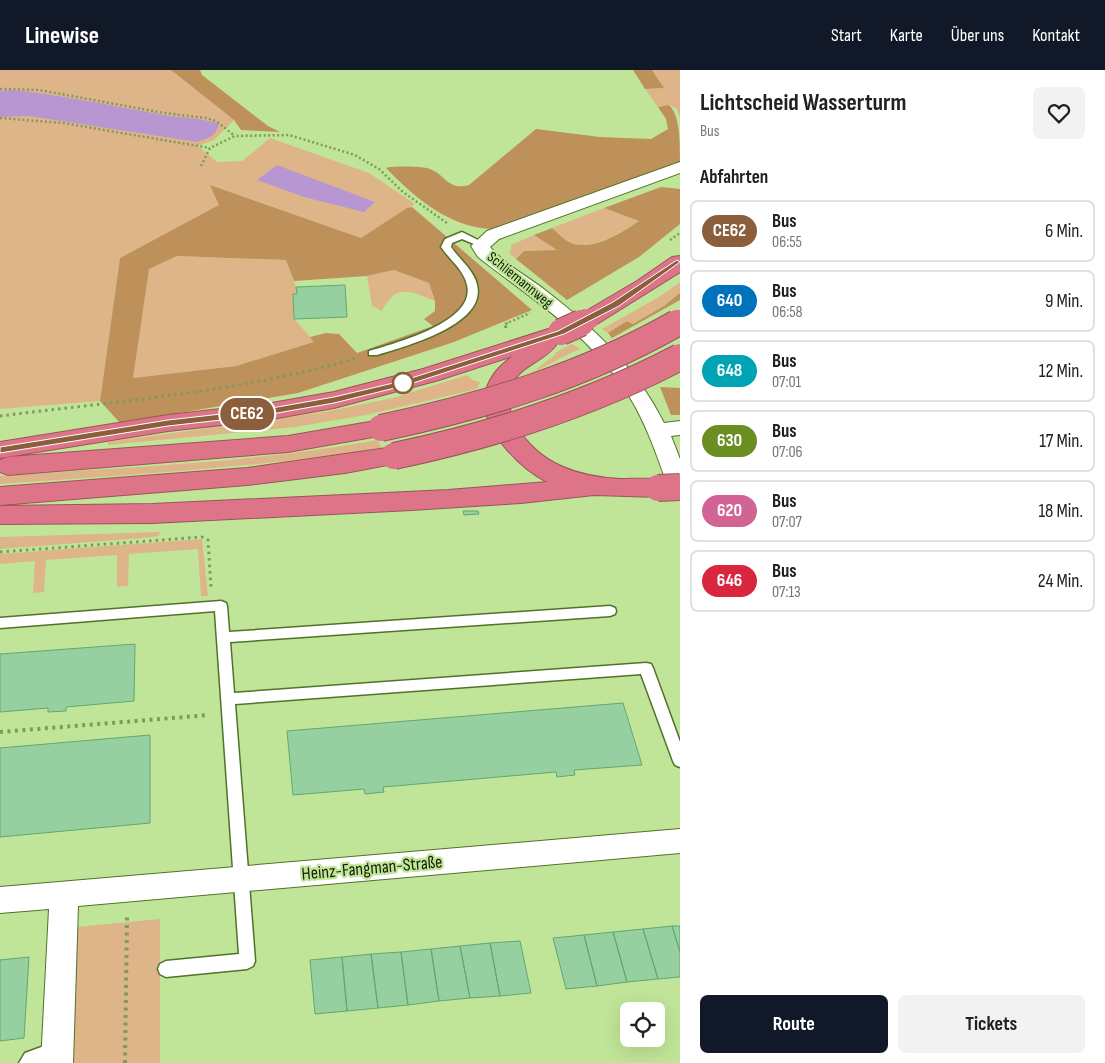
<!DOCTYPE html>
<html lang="de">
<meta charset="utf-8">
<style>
:root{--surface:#fff;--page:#f2f2f2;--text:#202124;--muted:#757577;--line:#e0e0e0;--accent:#111827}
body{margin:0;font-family:"Sofia Sans Condensed",sans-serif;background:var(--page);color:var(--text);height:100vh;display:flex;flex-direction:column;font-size:19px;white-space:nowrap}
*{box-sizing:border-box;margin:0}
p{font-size:16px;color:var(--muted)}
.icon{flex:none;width:28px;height:28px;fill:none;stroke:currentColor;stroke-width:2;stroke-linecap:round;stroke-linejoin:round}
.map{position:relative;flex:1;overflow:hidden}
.drawer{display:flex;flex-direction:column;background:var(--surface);width:425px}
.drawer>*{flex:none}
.badge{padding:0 10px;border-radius:16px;font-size:18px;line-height:32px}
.tools{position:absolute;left:620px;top:932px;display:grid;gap:10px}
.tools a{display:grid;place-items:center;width:45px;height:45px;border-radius:8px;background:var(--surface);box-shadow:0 5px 20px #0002;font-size:25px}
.map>.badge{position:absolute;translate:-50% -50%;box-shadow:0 0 0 2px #fff}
h2{padding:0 20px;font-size:19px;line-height:45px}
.round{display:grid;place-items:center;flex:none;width:52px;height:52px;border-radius:8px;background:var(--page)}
.headline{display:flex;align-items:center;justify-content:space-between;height:85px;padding:0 20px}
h1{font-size:24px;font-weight:700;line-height:38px}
.action{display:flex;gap:10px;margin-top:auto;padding:10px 20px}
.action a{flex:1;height:58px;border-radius:8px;background:var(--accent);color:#fff;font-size:20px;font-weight:700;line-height:58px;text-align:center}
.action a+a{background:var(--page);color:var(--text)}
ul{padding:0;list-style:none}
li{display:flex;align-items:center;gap:15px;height:62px;margin:0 10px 8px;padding:0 10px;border:2px solid var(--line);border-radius:8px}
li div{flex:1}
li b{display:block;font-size:19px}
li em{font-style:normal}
li .badge{min-width:55px;font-weight:700;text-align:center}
header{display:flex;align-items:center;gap:30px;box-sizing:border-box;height:70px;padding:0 25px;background:var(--accent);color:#fff}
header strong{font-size:24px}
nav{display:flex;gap:28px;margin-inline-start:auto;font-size:18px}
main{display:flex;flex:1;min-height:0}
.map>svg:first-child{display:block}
.green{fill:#deb588}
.forest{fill:#be905a;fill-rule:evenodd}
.water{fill:#b796d1}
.building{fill:#96d0a0;stroke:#62a770}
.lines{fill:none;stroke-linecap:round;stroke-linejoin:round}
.lane-casing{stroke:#527229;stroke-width:3}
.street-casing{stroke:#527229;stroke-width:2}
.highway-casing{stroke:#975759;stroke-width:2}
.path-far2{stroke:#7e9a5f;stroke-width:2.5;stroke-dasharray:2 2.5;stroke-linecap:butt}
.path-far1{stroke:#7e9a5f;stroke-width:3;stroke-dasharray:2.5 4;stroke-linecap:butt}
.path{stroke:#7e9a5f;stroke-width:4;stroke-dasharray:3 4.5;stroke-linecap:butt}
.lane{fill:#fff;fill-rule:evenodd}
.street{fill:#fff;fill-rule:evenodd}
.highway{fill:#de7488;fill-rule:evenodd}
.highway-bridge-far1-casing{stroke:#975759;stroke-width:22;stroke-linecap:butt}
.highway-bridge-casing{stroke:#975759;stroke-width:28;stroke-linecap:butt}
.highway-bridge-far1{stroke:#de7488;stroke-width:20}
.highway-bridge{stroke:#de7488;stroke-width:26}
.line{fill:#8b5e3c;stroke:#fff}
.stop-dot{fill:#fff;stroke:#8b5e3c;stroke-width:2.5}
.labels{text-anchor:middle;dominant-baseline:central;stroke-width:4.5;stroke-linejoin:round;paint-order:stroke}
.street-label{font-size:15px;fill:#132003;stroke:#c0e598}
.near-street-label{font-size:18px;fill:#132003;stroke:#c0e598}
</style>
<header>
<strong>Linewise</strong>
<nav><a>Start</a><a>Karte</a><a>Über uns</a><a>Kontakt</a></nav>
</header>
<main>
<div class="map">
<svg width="680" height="993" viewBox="0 0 680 993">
<rect width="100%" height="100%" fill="#c0e598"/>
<path class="green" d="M 0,0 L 171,0 L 234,50 L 214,70 L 198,76 L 217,92 L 242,91 L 270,68 L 369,103 L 415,134 L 361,168 L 211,116 L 220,135 L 120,188 L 100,331 L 0,339 Z
M 652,0 L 680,0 L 680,47 L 677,39 L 670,35 L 658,37 L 645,19 L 664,18 Z
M 604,138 L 639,151 C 620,162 590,184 567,171 C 561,167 557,162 552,158 Z
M 534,165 L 558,180 L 524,181 L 516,189 L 510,184 L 511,175 Z
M 177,186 L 286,190 L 296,217 L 297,224 L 293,225 L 294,249 L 315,272 L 236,296 L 133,308 L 148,199 Z
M 394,200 L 429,213 L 435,231 C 410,221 396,213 382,241 L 372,236 L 367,206 Z
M 680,212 L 680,223 L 664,236 L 633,254 L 627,251 L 608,263 L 602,259 L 659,227 Z
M 572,274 L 580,279 C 563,286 550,295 533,302 L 556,284 L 555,283 Z
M 467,305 L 472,310 L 480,312 L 477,319 L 366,345 L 295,357 L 108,375 L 108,372 L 325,342 L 393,328 Z
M 377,370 L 382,378 C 255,398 128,405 0,414 L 0,406 C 126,397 253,393 377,370 Z
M 160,462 L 159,466 L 143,468 L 0,479 L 0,467 Z
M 202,469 L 208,526 L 201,526 L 198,479 L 129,484 L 128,516 L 117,517 L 117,485 L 46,490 L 44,522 L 33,523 L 35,491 L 0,494 L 0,484 Z
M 160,849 L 160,993 L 71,993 L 76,857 Z"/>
<path class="forest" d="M 171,0 L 200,0 L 202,5 L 268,56 L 280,62 L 241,60 L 234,50 Z
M 633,0 L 652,0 L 664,18 L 645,19 Z
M 669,35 C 680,45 680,73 680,91 L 495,159 C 451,159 415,128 386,98 C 394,96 422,96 430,99 C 446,105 448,121 469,115 L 536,59 L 600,67 L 651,69 L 668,59 L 666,49 L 658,37 Z
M 210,115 L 361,168 L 407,138 L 412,137 L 532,240 L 454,272 L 298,323 L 120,353 L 100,331 L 120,188 L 219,135 ZM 177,186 L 286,190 L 294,211 L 367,206 L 394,200 L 429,213 L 435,231 L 435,241 L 424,249 L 433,256 L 357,283 L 339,264 L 326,263 L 310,267 L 314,272 L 236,296 L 133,308 L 149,199 Z
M 661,117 L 680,119 L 680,154 L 639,187 L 567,230 L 516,189 L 524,181 L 557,180 L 534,165 L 552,158 C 557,162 561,167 567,171 C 589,184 621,163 639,151 L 604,138 Z
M 680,223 L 680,230 L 612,268 L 608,263 L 627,251 L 633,254 L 664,236 Z
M 660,317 L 680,318 L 680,345 L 671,345 Z"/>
<path class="water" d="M 12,20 C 61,25 109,35 158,44 C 178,48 199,47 219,54 C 215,67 209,68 197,72 L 29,46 L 0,47 L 0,21 Z
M 277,95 L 375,132 L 364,142 L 304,127 L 257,110 Z"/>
<path class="building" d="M 345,215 L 347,247 L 294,249 L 293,224 L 297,224 L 296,217 Z
M 463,441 L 478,441 L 479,444 L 464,445 Z
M 135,574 L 134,631 L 66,637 L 66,641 L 48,642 L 48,638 L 0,642 L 0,584 Z
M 623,633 L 642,695 L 574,700 L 575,705 L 557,707 L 556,702 L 383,717 L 384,722 L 365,724 L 364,719 L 293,725 L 287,661 Z
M 150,665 L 150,753 L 0,767 L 0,678 Z
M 672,856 L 680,882 L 680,907 L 658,909 L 643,859 Z
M 672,856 L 680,856 L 680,882 Z
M 643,859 L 658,909 L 627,912 L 613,862 Z
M 613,862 L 627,912 L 597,916 L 584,865 Z
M 584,865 L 597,916 L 566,919 L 553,868 Z
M 520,871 L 531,923 L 500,926 L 490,873 Z
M 490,873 L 500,926 L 470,928 L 460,876 Z
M 460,876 L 470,928 L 439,931 L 431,879 Z
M 431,879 L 439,931 L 408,935 L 401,882 Z
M 401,882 L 408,935 L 378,938 L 371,884 Z
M 371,884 L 378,938 L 347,941 L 342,887 Z
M 29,887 L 24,968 L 0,971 L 0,890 Z
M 342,887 L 347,941 L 315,944 L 310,890 Z"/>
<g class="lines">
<defs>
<path id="lane" d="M 462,162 L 486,174 L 481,177 L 462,169 L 452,173 L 451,177 C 459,189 474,200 477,215 C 487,255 404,277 377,285 L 369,285 L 369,281 C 395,273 476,252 467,215 C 464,200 449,189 441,177 L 445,169 Z
M 221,531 L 226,533 L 227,536 L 229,562 L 610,536 L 615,538 L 616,541 L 615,544 L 610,546 L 230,572 L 234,623 L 646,593 L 651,594 L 653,598 L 680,672 L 680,697 L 675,695 L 673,691 L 641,604 L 235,634 L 255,891 L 253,896 L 247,899 L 166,907 L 160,904 L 158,899 L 160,894 L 166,891 L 239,884 L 215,541 L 0,558 L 0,548 Z
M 55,972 L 61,974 L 63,980 L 61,986 L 43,993 L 19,993 L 25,983 Z"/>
<path id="street" d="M 680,92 L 680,103 L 499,169 L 490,177 C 504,194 527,206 545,220 C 594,258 636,297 664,353 L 680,351 L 680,365 L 671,366 L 680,389 L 680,427 L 672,424 L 669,419 C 656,383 644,346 621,314 C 585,262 528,226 478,187 L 471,176 L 487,161 Z
M 680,759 L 680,783 L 78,836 L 73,993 L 41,993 L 49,839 L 0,843 L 0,817 Z"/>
<path id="highway" d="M 680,186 L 680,202 L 597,254 L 589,256 L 581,254 L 578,249 L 581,244 L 637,211 L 672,187 Z
M 561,255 L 569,257 L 572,262 L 569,267 L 554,272 L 556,275 C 545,291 521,295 513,313 C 506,326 509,344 517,357 C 540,395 579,407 621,409 C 637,409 652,407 667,412 L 671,418 L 667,424 L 658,427 L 594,425 L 521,433 L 412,440 L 152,453 L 0,454 L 0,436 L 152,434 L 448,420 L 547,412 C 520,398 481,360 485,326 C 487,309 500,295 513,286 L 439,310 L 334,338 L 266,350 L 168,361 L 0,388 L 0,372 L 168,345 L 266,334 L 334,322 L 423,299 Z
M 381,350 L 390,352 L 393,358 L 390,364 L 288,382 L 8,405 L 0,402 L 0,390 L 8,387 L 288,366 Z
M 394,377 L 403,380 L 407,386 L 403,392 L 345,403 L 247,415 L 0,435 L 0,417 L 247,398 Z"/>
</defs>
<use href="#lane" class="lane-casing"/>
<use href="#street" class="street-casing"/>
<use href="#highway" class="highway-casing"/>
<path class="path-far2" d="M 0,19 L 39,20 L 164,43 L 206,48 L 216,51 L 235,66
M 0,48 L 63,53 L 210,78
M 201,96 L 210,78 L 235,66 L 289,65 L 355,85 L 379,99 L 403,122 L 447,153
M 670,170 L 680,163
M 505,254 L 530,243"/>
<path class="path-far1" d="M 506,258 L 505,254 L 508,253
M 0,346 C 119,331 242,322 357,288
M 0,482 L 202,467 L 208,470 L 211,518"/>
<path class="path" d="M 0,662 L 209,645
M 125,993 L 127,846"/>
<use href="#lane" class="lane"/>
<use href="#street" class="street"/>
<use href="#highway" class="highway"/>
<defs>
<path id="highway-bridge-far1" d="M 578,254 L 589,249
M 675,254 L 680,251"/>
<path id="highway-bridge" d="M 561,262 L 581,253
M 381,358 C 485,336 584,306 677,253
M 394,386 C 494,365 589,335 680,287
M 658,418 L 680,417"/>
</defs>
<use href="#highway-bridge-far1" class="highway-bridge-far1-casing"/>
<use href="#highway-bridge" class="highway-bridge-casing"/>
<use href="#highway-bridge-far1" class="highway-bridge-far1"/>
<use href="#highway-bridge" class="highway-bridge"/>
</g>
<path class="line" d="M 677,190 L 680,192 L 619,236 L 564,264 L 407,315 L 334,333 L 266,345 L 168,356 L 0,383 L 0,377 L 168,350 L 266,339 L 334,327 L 402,311 L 558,261 L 613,232 Z"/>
<circle class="stop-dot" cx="403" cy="313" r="10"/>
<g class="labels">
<g class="street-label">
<text transform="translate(520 210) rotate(39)">Schliemannweg</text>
</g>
<g class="near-street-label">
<text transform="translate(372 798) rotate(-5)">Heinz-Fangman-Straße</text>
</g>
</g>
</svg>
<div class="tools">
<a><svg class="icon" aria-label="locate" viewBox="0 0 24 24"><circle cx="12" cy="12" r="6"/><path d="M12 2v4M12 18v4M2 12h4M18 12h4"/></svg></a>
</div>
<b class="badge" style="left:247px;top:344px;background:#8b5e3c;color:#fff">CE62</b>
</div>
<section class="drawer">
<div class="headline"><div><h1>Lichtscheid Wasserturm</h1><p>Bus</p></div><a class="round"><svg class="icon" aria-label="heart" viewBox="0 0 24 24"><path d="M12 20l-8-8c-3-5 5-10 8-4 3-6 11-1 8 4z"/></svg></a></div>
<h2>Abfahrten</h2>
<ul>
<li><span class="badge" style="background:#8b5e3c;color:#fff">CE62</span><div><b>Bus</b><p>06:55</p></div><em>6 Min.</em></li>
<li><span class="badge" style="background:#0072bc;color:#fff">640</span><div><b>Bus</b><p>06:58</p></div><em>9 Min.</em></li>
<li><span class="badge" style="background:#00a3b4;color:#fff">648</span><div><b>Bus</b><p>07:01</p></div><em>12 Min.</em></li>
<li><span class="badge" style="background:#6b8e23;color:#fff">630</span><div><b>Bus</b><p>07:06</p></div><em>17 Min.</em></li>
<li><span class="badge" style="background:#d26395;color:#fff">620</span><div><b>Bus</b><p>07:07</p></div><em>18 Min.</em></li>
<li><span class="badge" style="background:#d7263d;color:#fff">646</span><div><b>Bus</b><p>07:13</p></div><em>24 Min.</em></li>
</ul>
<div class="action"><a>Route</a><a>Tickets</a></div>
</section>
</main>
